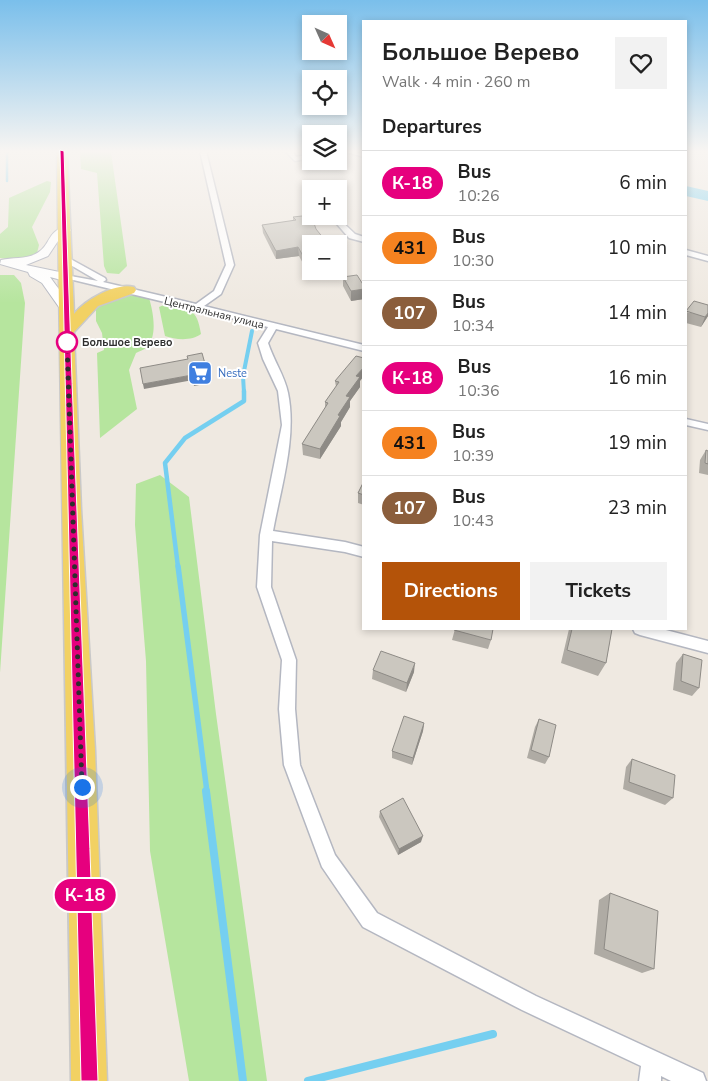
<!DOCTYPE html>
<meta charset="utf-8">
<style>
:root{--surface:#fff;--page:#f2f2f2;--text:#222;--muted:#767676;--line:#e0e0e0;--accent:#b45309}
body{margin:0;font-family:"Nunito Sans",sans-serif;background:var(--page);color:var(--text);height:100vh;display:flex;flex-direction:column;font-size:19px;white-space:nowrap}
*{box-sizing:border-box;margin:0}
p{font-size:16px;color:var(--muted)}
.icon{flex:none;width:28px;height:28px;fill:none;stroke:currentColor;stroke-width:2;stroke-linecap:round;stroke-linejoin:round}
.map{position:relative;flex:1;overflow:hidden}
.sheet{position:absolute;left:362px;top:20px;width:325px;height:610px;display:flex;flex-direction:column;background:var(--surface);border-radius:0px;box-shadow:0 2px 8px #0003}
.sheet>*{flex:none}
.badge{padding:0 10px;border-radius:16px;font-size:18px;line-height:32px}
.needle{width:32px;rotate:135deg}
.tools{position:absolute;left:302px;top:15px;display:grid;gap:10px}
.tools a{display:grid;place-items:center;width:45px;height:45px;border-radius:0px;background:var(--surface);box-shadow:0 2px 8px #0003;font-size:25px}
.you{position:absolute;width:25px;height:25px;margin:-12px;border:4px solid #fff;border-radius:50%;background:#1a73e8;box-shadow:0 0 0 8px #1a73e833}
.map>.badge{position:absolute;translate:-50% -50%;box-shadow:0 0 0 2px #fff}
h2{padding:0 20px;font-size:19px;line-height:45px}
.round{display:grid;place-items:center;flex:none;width:52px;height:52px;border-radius:0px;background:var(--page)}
.summary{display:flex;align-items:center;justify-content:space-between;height:85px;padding:0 20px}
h1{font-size:24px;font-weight:700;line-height:38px}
.cta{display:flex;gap:10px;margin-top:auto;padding:10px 20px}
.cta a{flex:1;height:58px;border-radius:0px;background:var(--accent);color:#fff;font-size:20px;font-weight:700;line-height:58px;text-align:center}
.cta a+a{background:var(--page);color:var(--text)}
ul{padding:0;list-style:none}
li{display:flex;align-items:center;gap:15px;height:65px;padding:0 20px;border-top:1px solid var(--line)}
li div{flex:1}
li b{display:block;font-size:19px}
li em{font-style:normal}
li .badge{min-width:55px;font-weight:700;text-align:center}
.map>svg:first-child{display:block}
.green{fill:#b6e59e}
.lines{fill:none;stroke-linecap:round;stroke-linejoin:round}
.stream-far4{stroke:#75cff0;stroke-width:2.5}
.stream-far3{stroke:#75cff0;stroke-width:4}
.stream-far2{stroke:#75cff0;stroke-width:4.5}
.stream-far1{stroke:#75cff0;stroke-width:5.5}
.stream{stroke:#75cff0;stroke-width:8}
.river{fill:#75cff0;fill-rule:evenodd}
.street-casing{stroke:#b4b7c1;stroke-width:3}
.secondary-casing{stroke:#b4b7c1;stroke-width:2}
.primary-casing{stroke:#c9c9c9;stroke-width:3}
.street{fill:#fff;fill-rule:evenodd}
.secondary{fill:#fff;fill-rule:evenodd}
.primary{fill:#f2d163;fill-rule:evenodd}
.wall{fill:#afaba4}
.shaded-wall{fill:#8e8b86}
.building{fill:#cbc7bf;stroke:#8e8b86}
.line{fill:#e6007e;stroke:#fff}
.walk{stroke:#2e2e2e;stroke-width:5;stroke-dasharray:0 9}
.stop-dot{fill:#fff;stroke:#e6007e;stroke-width:2.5}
.labels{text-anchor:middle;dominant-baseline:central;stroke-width:4;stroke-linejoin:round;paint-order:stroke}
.far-street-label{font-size:11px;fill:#2e2e2e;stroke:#fff}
.far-stop-label{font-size:11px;font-weight:bold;fill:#2e2e2e;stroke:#fff;text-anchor:start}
.far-shop-label{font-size:11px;fill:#366cbe;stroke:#fff;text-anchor:start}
</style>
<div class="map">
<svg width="708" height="1081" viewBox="0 0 708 1081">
<rect width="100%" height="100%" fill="#efe9e1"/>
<path class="green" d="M 80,151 L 111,152 L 127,266 L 119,274 L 107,273 L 104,266 L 97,173 L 81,169 Z
M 47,181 L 51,182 L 50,192 L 32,227 L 39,245 L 37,253 C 26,259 13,260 0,258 L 0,234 L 8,227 L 9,198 Z
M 0,275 L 14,275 L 21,283 L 25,303 L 0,673 Z
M 139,295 L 149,298 C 153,311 158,336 147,347 C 144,350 139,351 136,353 L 129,370 L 137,409 L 100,438 L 97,353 L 104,350 L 102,333 L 96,321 L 96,309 C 109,298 122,296 139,295 Z
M 166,304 C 190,309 197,308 201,334 C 192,341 176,340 165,336 L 159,307 Z
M 160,475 L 189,497 L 216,714 L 267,1081 L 189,1081 L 150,851 L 146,661 L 135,525 L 136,484 Z"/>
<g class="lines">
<path class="stream-far4" d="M 7,151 L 7,181"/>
<path class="stream-far3" d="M 244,393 L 243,376 L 252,331"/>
<path class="stream-far2" d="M 178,567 L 165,463 L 185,438 L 244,401 L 244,391"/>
<path class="stream-far1" d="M 178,566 L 207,792"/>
<path class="stream" d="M 206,791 L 243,1081
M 308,1081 L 493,1034"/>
<path class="river" d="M 686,186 L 708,191 L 708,201 L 686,196 Z"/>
<defs>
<path id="street" d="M 200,151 L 206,151 L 234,265 L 221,294 L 204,306 L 364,345 L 364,351 L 276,329 L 268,343 C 273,359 285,377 288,393 C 297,437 281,487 273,531 L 345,542 L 364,547 L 364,557 L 345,552 L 272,541 L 271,587 L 296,660 L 295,709 L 300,765 L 335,855 L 377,913 L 536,996 L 703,1073 L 706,1081 L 671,1081 L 661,1076 L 661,1081 L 639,1081 L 641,1066 L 522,1010 L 363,927 L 322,867 L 284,765 L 279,709 L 282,660 L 257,587 L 260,535 L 282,425 L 278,391 L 263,359 L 258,343 L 268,327 L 61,277 L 65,275 L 98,281 L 62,260 L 62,256 L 65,256 L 105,278 L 106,280 L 103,282 L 196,304 L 214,291 L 226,265 Z
M 285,151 L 292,151 L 296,157 L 311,154 L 311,158 L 295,161 Z
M 339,151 L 364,153 L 364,157 L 350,153 L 339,154 Z
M 330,216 L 336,216 L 355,234 L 364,237 L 364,242 L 349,238 Z
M 686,250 L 708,256 L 708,261 L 686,255 Z
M 686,419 L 708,424 L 708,430 L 686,425 Z
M 633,629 L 662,629 L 708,641 L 708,653 L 640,635 L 635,633 Z"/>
<path id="secondary" d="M 65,227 L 71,230 L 58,241 L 48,256 L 26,265 L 69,274 L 71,277 L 65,281 L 50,277 L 72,307 L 66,311 L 61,310 L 42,283 L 30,276 L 28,272 L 0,264 L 1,260 C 14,257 29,260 40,251 C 50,244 48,231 65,227 Z"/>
<path id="primary" d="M 57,151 L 67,151 L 74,314 C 85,300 116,282 134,287 L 136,290 L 134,293 L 98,306 L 74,332 L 81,509 L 95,750 L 107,1081 L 71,1081 C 68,771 60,461 57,151 Z"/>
</defs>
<use href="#street" class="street-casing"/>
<use href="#secondary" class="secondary-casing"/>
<use href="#primary" class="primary-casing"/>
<use href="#street" class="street"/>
<use href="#secondary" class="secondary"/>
<use href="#primary" class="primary"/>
</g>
<path class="wall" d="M 293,217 L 311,244 L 311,271 L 334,271 L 335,276 L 312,280 L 299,256 L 276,259 L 263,233 L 262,225 L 293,221 Z
M 343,277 L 364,286 L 364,299 L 351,301 L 343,286 Z
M 686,312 L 708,316 L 701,327 L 686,323 Z
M 335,381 L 360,381 L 360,387 L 350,401 L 350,407 L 341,422 L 341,426 L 320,459 L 303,455 L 302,444 L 325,409 L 325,402 L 336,387 Z
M 706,450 L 708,451 L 708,475 L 699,473 L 700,460 Z
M 364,481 L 364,505 L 358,503 L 358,493 Z
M 455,629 L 491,640 L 488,649 L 452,640 Z
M 569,629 L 612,629 L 606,663 L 598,676 L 561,663 Z
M 683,654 L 699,688 L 692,696 L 673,690 L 676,663 Z
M 373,670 L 414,672 L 406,692 L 372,679 Z
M 539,719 L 549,757 L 545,764 L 527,758 L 535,727 Z
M 424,723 L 423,731 L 412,765 L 392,758 L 392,751 Z
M 632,759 L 673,798 L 665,805 L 623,789 L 626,767 Z
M 380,811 L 421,842 L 398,855 L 379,817 Z
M 610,893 L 654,969 L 642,973 L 594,954 L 599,900 Z"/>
<path class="shaded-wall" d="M 298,247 L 299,256 L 276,259 L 276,251 Z
M 312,271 L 334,271 L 335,276 L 312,280 Z
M 364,289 L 364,299 L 351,301 L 351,291 Z
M 708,313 L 708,316 L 701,327 L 705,317 Z
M 364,367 L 364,376 L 360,381 L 360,387 L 350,401 L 350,407 L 341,422 L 341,426 L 320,459 L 320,449 L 338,415 L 346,396 L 356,376 Z
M 192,375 L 193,380 L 144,389 L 143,384 Z
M 209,378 L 210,383 L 194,386 L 193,381 Z
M 415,663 L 414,672 L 406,692 L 407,683 Z
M 424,723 L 423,731 L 412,765 L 413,758 Z
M 423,836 L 421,842 L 398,855 L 399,849 Z"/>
<path class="building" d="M 311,215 L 316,229 L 328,244 L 311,244 L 311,270 L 298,247 L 276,251 L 262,225 L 296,220 L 293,217 Z
M 357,275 L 364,286 L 364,289 L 351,291 L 343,277 Z
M 694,301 L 708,305 L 708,313 L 705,317 L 686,311 Z
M 202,353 L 209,378 L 193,381 L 192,375 L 143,384 L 140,368 L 188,359 L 187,356 Z
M 356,356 L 364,358 L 364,367 L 356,376 L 360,377 L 346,396 L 350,397 L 338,415 L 340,416 L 320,449 L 302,444 L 328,403 L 325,402 L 339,382 L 335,381 Z
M 706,450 L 708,451 L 708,464 L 705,463 Z
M 364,481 L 364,495 L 358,493 Z
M 455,629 L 493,629 L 491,640 L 454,630 Z
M 572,629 L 612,629 L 606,663 L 567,650 Z
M 381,651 L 415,663 L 407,683 L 373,670 Z
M 683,654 L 702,660 L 699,688 L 681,681 Z
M 404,716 L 424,723 L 413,758 L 392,751 Z
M 539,719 L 556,725 L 549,757 L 531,750 Z
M 632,759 L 675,775 L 673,798 L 629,782 Z
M 403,798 L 423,836 L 399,849 L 380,811 Z
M 610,893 L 658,911 L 654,969 L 604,949 Z"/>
<linearGradient id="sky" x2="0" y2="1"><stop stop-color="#7abfeb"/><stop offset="0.5" stop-color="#f8f5f2"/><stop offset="1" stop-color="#f8f5f2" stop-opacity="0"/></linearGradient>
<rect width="708" height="303" fill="url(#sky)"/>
<path class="line" d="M 60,150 L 64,151 C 74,461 88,771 98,1081 L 81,1081 Z"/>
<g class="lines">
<path class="walk" d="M 67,342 L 82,787"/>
</g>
<defs>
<symbol id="supermarket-square" viewBox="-11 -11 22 22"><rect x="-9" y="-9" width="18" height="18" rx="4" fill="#3f7fe0" stroke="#fff"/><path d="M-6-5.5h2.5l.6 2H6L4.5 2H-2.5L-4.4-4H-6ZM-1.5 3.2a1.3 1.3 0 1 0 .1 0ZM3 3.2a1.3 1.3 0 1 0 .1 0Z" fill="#fff"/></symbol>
</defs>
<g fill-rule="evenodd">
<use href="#supermarket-square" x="186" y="359" width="28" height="28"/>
</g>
<circle class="stop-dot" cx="67" cy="342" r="10"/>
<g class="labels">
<g class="far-street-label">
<text transform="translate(214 313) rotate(14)">Центральная улица</text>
</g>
<g class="far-stop-label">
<text x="82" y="342">Большое Верево</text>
</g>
<g class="far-shop-label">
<text x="218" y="373">Neste</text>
</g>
</g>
</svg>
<div class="tools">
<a><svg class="needle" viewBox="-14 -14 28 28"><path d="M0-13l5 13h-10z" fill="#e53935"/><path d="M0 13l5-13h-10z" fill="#767676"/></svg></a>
<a><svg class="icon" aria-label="locate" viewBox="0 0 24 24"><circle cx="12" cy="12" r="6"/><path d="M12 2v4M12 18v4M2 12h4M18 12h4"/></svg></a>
<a><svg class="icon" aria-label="layers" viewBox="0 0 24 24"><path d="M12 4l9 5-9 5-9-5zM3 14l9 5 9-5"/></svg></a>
<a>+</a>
<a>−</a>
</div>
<div class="you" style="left:82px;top:787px"></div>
<b class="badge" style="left:85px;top:895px;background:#e6007e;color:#fff">К-18</b>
<section class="sheet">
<div class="summary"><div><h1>Большое Верево</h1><p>Walk · 4 min · 260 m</p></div><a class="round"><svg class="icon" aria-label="heart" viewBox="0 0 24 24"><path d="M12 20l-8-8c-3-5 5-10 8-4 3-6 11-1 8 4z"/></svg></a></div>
<h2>Departures</h2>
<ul>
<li><span class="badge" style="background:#e6007e;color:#fff">К-18</span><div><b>Bus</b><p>10:26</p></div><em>6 min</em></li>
<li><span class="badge" style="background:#f58220;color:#111">431</span><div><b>Bus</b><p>10:30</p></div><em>10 min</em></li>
<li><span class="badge" style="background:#8b5e3c;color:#fff">107</span><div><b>Bus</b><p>10:34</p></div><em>14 min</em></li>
<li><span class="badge" style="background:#e6007e;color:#fff">К-18</span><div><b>Bus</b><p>10:36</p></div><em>16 min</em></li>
<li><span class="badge" style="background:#f58220;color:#111">431</span><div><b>Bus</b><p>10:39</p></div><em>19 min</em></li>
<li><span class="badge" style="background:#8b5e3c;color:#fff">107</span><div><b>Bus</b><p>10:43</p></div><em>23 min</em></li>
</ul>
<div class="cta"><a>Directions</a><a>Tickets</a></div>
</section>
</div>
